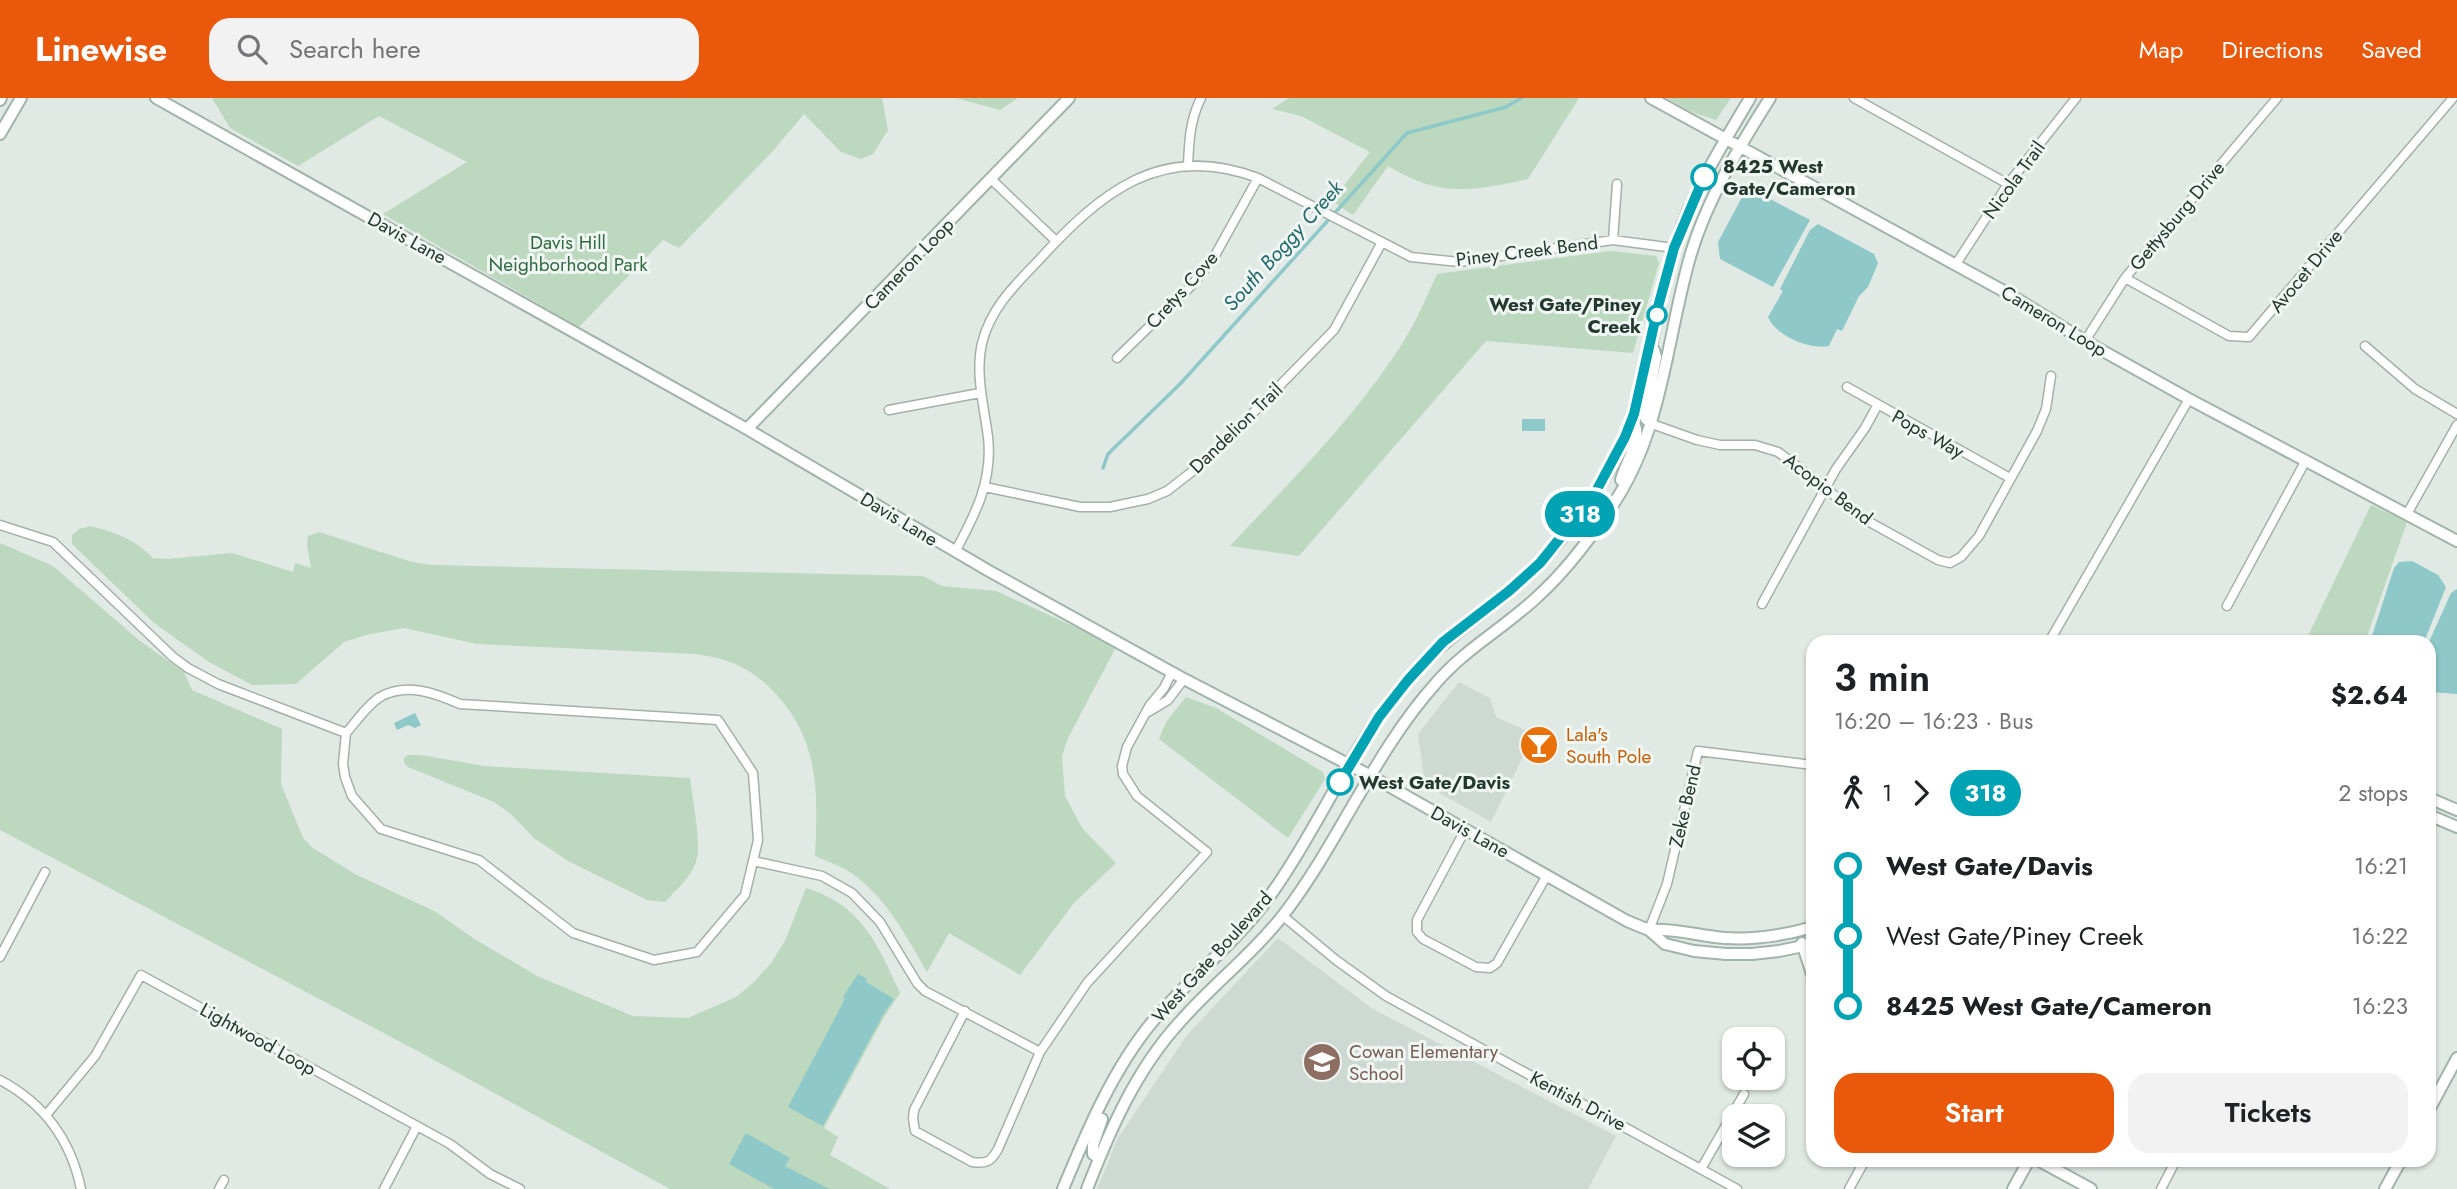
<!DOCTYPE html>
<meta charset="utf-8">
<style>
:root{--surface:#fff;--page:#f2f2f2;--text:#202124;--muted:#757577;--accent:#ea580c}
body{margin:0;font-family:Jost,sans-serif;background:var(--page);color:var(--text);height:100vh;display:flex;flex-direction:column;font-size:26px;white-space:nowrap}
*{box-sizing:border-box;margin:0}
p{font-size:23px;color:var(--muted)}
.icon{flex:none;width:38px;height:38px;fill:none;stroke:currentColor;stroke-width:2;stroke-linecap:round;stroke-linejoin:round}
.map{position:relative;flex:1;overflow:hidden}
.sheet{position:absolute;left:1806px;top:537px;width:630px;height:532px;display:flex;flex-direction:column;background:var(--surface);border-radius:21px;box-shadow:0 2px 5px #0004}
.sheet>*{flex:none}
.badge{padding:0 14px;border-radius:23px;font-size:24px;line-height:46px}
.tools{position:absolute;left:1722px;top:929px;display:grid;gap:14px}
.tools a{display:grid;place-items:center;width:63px;height:63px;border-radius:14px;background:var(--surface);box-shadow:0 2px 5px #0004;font-size:35px}
.map>.badge{position:absolute;translate:-50% -50%;box-shadow:0 0 0 4px #fff}
.legs{display:flex;align-items:center;gap:10px;height:77px;padding:0 28px;font-size:23px}
.legs p{margin-inline-start:auto}
.summary{display:flex;align-items:center;justify-content:space-between;height:119px;padding:0 28px}
h1{font-size:38px;font-weight:600;line-height:52px}
.primary-button{display:flex;gap:14px;margin-top:auto;padding:14px 28px}
.primary-button a{flex:1;height:80px;border-radius:21px;background:var(--accent);color:#fff;font-size:28px;font-weight:600;line-height:80px;text-align:center}
.primary-button a+a{background:var(--page);color:var(--text)}
ul{padding:0 28px;list-style:none}
li{display:flex;align-items:center;gap:24px;height:70px;font-size:26px}
li i{display:grid;place-items:center;width:10px;height:100%;margin:0 9px;background:currentColor}
li i::after{content:'';width:18px;height:18px;margin:-9px;border:5px solid;border-radius:50%;background:var(--surface)}
li p{margin-inline-start:auto}
li:first-child i{background:linear-gradient(#0000 50%,currentColor 0)}
li:last-child i{background:linear-gradient(currentColor 50%,#0000 0)}
header{display:flex;align-items:center;gap:42px;box-sizing:border-box;height:98px;padding:0 35px;background:var(--accent);color:#fff}
header strong{font-size:33px}
nav{display:flex;gap:38px;margin-inline-start:auto;font-size:24px}
.search{width:490px;height:63px;background:var(--page);display:flex;align-items:center;gap:18px;box-sizing:border-box;padding:0 24px;border-radius:21px;color:var(--muted);font-size:26px}
.map>svg:first-child{display:block}
.built{fill:#cfd9d3}
.green{fill:#bcd8bf}
.water{fill:#8ec8c9}
.lines{fill:none;stroke-linecap:round;stroke-linejoin:round}
.stream{stroke:#8ec8c9;stroke-width:3.5}
.street-casing{stroke:#a4b0aa;stroke-width:11}
.secondary-casing{stroke:#a1b4aa;stroke-width:14}
.street{stroke:#fff;stroke-width:8}
.secondary{stroke:#fff;stroke-width:10}
.line-1-casing{stroke:#fff;stroke-width:16}
.line-1{stroke:#00a3b4;stroke-width:10}
.stop-1-dot{fill:#fff;stroke:#00a3b4;stroke-width:3.5}
.labels{text-anchor:middle;dominant-baseline:central;stroke-width:6;stroke-linejoin:round;paint-order:stroke}
.stop-label{font-size:19px;font-weight:bold;fill:#23382f;stroke:#f0f6f3;text-anchor:start}
.street-label{font-size:19px;fill:#23382f;stroke:#f0f6f3}
.park-label{font-size:19px;fill:#326a40;stroke:#f0f6f3}
.food-label{font-size:19px;fill:#c56008;stroke:#f0f6f3;text-anchor:start}
.education-label{font-size:19px;fill:#785e54;stroke:#f0f6f3;text-anchor:start}
.water-label{font-size:21px;font-style:italic;fill:#246b6d;stroke:#f0f6f3}
</style>
<header>
<strong>Linewise</strong>
<div class="search"><svg class="icon" aria-label="search" viewBox="0 0 24 24"><circle cx="10" cy="10" r="6"/><path d="M15 15l6 6"/></svg>Search here</div>
<nav><a>Map</a><a>Directions</a><a>Saved</a></nav>
</header>
<div class="map">
<svg width="2457" height="1091" viewBox="0 0 2457 1091">
<rect width="100%" height="100%" fill="#e0e9e4"/>
<path class="built" d="M 1459,584 L 1490,600 L 1496,619 L 1534,636 L 1491,724 L 1425,687 L 1418,636 Z
M 1278,840 L 1373,911 L 1616,1038 L 1588,1091 L 1097,1091 L 1118,1040 L 1187,937 Z"/>
<path class="green" d="M 212,0 L 882,0 L 888,32 L 873,56 L 861,61 L 841,54 L 804,16 L 772,54 L 679,150 L 663,142 L 579,229 L 383,116 L 467,64 L 379,18 L 298,68 L 230,30 Z
M 956,0 L 1018,0 L 1000,12 Z
M 1289,0 L 1579,0 L 1528,81 C 1471,93 1441,100 1388,68 L 1353,117 L 1332,103 L 1370,54 L 1301,18 L 1272,11 Z
M 1667,0 L 1731,0 L 1716,22 L 1692,14 Z
M 1611,153 L 1656,158 L 1659,165 L 1633,255 L 1486,243 L 1299,458 L 1230,448 C 1286,388 1346,329 1392,261 C 1411,235 1424,205 1437,176 Z
M 2371,407 L 2407,424 L 2365,544 L 2305,544 Z
M 90,428 C 117,435 133,440 153,460 L 167,461 L 232,455 L 293,474 L 295,465 L 311,470 L 307,447 L 308,438 L 319,434 L 412,464 L 434,467 L 923,478 L 942,488 L 996,493 L 1084,533 L 1115,551 L 1068,640 L 1062,658 L 1065,698 L 1082,730 L 1116,765 L 1074,805 L 1020,877 L 949,835 L 927,874 C 905,836 886,799 850,774 C 839,767 826,763 815,758 C 818,696 820,644 776,596 C 763,582 746,569 727,563 C 717,559 706,558 696,556 L 477,546 L 404,530 L 366,537 L 344,544 L 296,586 L 252,587 L 209,564 L 154,525 L 72,446 L 72,437 L 79,431 Z
M 0,445 L 53,468 L 140,543 L 184,574 L 192,592 L 282,631 L 281,686 L 303,740 L 313,750 L 355,776 L 436,814 L 473,840 L 537,878 L 633,918 L 688,920 L 736,899 L 753,885 L 771,865 L 785,843 L 806,790 C 862,807 878,847 900,895 L 884,919 L 824,1030 L 838,1039 L 830,1057 L 890,1091 L 670,1091 L 412,950 L 0,732 Z
M 1186,599 L 1216,610 L 1323,674 L 1325,681 L 1288,740 L 1159,641 L 1166,624 Z
M 408,657 L 421,657 L 484,668 L 690,680 C 692,698 701,744 697,759 C 694,777 677,791 665,804 L 647,802 L 568,763 L 534,740 L 512,717 L 494,704 L 408,669 L 404,665 L 404,660 Z"/>
<path class="water" d="M 1749,86 L 1753,88 L 1755,93 L 1810,122 L 1773,189 L 1720,161 L 1718,144 Z
M 1818,126 L 1874,156 L 1878,165 L 1868,189 L 1859,198 L 1842,233 L 1837,231 L 1829,248 C 1809,252 1776,238 1768,219 L 1783,193 L 1780,191 L 1810,132 Z
M 1522,321 L 1545,321 L 1545,333 L 1522,333 Z
M 2412,463 L 2438,477 L 2446,489 L 2424,544 L 2370,544 L 2394,470 L 2399,464 Z
M 2457,491 L 2457,596 L 2431,594 L 2429,593 L 2429,544 L 2451,495 Z
M 415,615 L 421,627 L 415,630 L 408,627 L 397,632 L 394,625 Z
M 858,876 L 867,881 L 866,884 L 894,901 L 884,915 L 823,1028 L 788,1009 L 845,901 L 843,899 Z
M 746,1035 L 790,1060 L 785,1068 L 829,1091 L 774,1091 L 729,1066 Z"/>
<g class="lines">
<path class="stream" d="M 1103,370 L 1108,356 L 1181,285 L 1407,35 L 1506,9 L 1521,0"/>
<defs>
<path id="street" d="M 1854,0 L 2008,86
M 1188,67 C 1189,43 1190,22 1201,0
M 991,81 L 1056,143
M 1613,142 L 1617,86
M 1956,166 L 2008,86 L 2076,0
M 2125,180 L 2229,238 L 2249,239 L 2453,0
M 2085,243 L 2125,180 L 2277,0
M 2365,248 L 2415,291 L 2457,316
M 1117,260 L 1190,189 L 1213,161 L 1258,80
M 1847,289 L 2010,380
M 889,312 L 980,295
M 1652,326 L 1697,342 L 1720,347 L 1755,347 L 1778,354 L 1826,390 L 1855,416 L 1938,462 L 1950,465 L 1961,459 L 1979,438 L 2037,333 L 2046,311 L 2051,278
M 985,389 L 1080,409 L 1110,409 L 1148,401 L 1167,393 L 1207,362 L 1334,232 L 1381,146
M 2407,416 L 2457,327
M 0,427 L 53,444 L 173,559 L 188,570 L 218,586 L 346,635 C 356,624 367,607 380,599 C 406,584 435,595 460,606 L 718,622 L 753,675 L 758,742 L 745,797 L 697,854 L 654,862 L 573,835 L 479,762 L 381,731 L 352,698 L 345,679 L 343,666 L 346,635
M 955,454 C 975,417 993,383 988,339 C 984,308 975,276 982,245 C 991,210 1014,188 1038,163 C 1100,95 1161,43 1258,80 L 1411,159 L 1459,164 L 1613,142 L 1674,150
M 1762,506 L 1836,371 L 1865,330 L 1877,308
M 2227,508 L 2306,362
M 2049,544 L 2189,301
M 1148,614 L 1168,602 L 1184,581
M 1465,732 L 1417,822 L 1417,834 L 1423,841 L 1476,869 L 1490,870 L 1497,865 L 1547,777
M 753,763 L 822,778 L 852,795 L 880,824 L 917,885 L 925,893 L 1040,954 L 998,1051 C 991,1064 986,1066 972,1064 L 915,1033 L 913,1020 L 914,1012 L 965,913
M 1283,818 L 1336,862 L 1386,898 L 1737,1091
M 1649,832 L 1667,786 L 1698,653 L 1813,667
M 0,859 L 45,774
M 1040,954 L 1087,885 L 1207,754 L 1137,698 L 1123,676 L 1122,668 L 1127,649 L 1150,607 L 1164,590 L 1172,574
M 0,982 C 43,1005 71,1042 81,1091
M 46,1017 L 95,958 L 141,877 L 450,1046 L 490,1076 L 520,1091
M 1701,1071 L 1744,996
M 219,1091 L 224,1082
M 384,1091 L 417,1028
M 1849,1091 L 1864,1064
M 2161,1091 L 2176,1062"/>
<path id="secondary" d="M 156,0 L 747,331 L 989,473 L 1184,581 L 1371,678 L 1627,823 L 1649,832 L 1665,846 L 1694,853 L 1726,856 L 1752,856 L 1779,853 L 1813,846
M 1651,0 L 2009,196 L 2085,243 L 2189,301 L 2457,443
M 0,2 L 1,0
M 0,36 L 21,0
M 1652,326 L 1646,321 L 1645,317 L 1656,259 L 1654,252
M 747,331 L 1069,0
M 1621,382 C 1625,365 1645,338 1632,322
M 2429,700 L 2457,712
M 2429,717 L 2457,729
M 1649,832 C 1675,830 1699,838 1725,840 C 1754,842 1785,837 1813,829
M 1802,845 L 1813,879
M 2429,1012 L 2457,960
M 1099,1060 L 1093,1056 L 1093,1047 L 1102,1021
M 2038,1062 L 2091,1091
M 1063,1091 C 1087,1033 1113,971 1153,923 C 1191,878 1241,841 1274,792 C 1322,724 1353,644 1408,581 C 1438,547 1473,523 1507,495 C 1539,468 1568,436 1591,402 C 1608,377 1626,341 1635,313 C 1652,257 1658,197 1677,141 C 1695,90 1723,46 1750,0
M 1087,1091 C 1110,1032 1136,972 1179,925 C 1212,887 1253,856 1284,816 C 1340,743 1374,654 1436,585 C 1465,551 1504,530 1536,500 C 1564,475 1587,445 1608,414 C 1663,337 1665,246 1690,159 C 1706,103 1739,49 1770,0
M 2013,1091 L 2029,1062
M 2385,1091 L 2401,1062"/>
</defs>
<use href="#street" class="street-casing"/>
<use href="#secondary" class="secondary-casing"/>
<use href="#street" class="street"/>
<use href="#secondary" class="secondary"/>
</g>
<g class="lines">
<defs>
<path id="line-1" d="M 1340,684 L 1379,619 L 1408,582 L 1443,544 L 1509,493 L 1540,465 L 1593,399 L 1625,339 L 1634,316 L 1658,209 L 1674,150 L 1704,79"/>
</defs>
<use href="#line-1" class="line-1-casing"/>
<use href="#line-1" class="line-1"/>
</g>
<defs>
<symbol id="bar-disc" viewBox="-11 -11 22 22"><circle r="9.5" fill="#e8710a" stroke="#f0f6f3"/><path d="M-6-5H6L.8 .8V4.5H3.5V6h-7V4.5H-.8V.8Z" fill="#fff"/></symbol>
<symbol id="school-disc" viewBox="-11 -11 22 22"><circle r="9.5" fill="#8d6e63" stroke="#f0f6f3"/><path d="M0-5L7-2L0 1L-7-2ZM-4 1L0 2.5L4 1V4Q0 6-4 4Z" fill="#fff"/></symbol>
</defs>
<g fill-rule="evenodd">
<use href="#bar-disc" x="1517" y="625" width="44" height="44"/>
<use href="#school-disc" x="1300" y="942" width="44" height="44"/>
</g>
<g class="stop-1-dot">
<circle cx="1704" cy="79" r="12"/>
<circle cx="1657" cy="217" r="9"/>
<circle cx="1340" cy="684" r="12"/>
</g>
<g class="labels">
<g class="stop-label">
<text x="1723" y="68">8425 West<tspan x="1723" dy="22">Gate/Cameron</tspan></text>
<text x="1641" y="206" text-anchor="end">West Gate/Piney<tspan x="1641" dy="22">Creek</tspan></text>
<text x="1359" y="684">West Gate/Davis</text>
</g>
<g class="street-label">
<text transform="translate(2014 82) rotate(-54)">Nicola Trail</text>
<text transform="translate(2177 118) rotate(-50)">Gettysburg Drive</text>
<text transform="translate(407 140) rotate(29)">Davis Lane</text>
<text transform="translate(1527 153) rotate(-7)">Piney Creek Bend</text>
<text transform="translate(909 166) rotate(-46)">Cameron Loop</text>
<text transform="translate(2306 173) rotate(-50)">Avocet Drive</text>
<text transform="translate(1182 192) rotate(-48)">Cretys Cove</text>
<text transform="translate(2054 223) rotate(31)">Cameron Loop</text>
<text transform="translate(1236 330) rotate(-44)">Dandelion Trail</text>
<text transform="translate(1928 336) rotate(29)">Pops Way</text>
<text transform="translate(1828 391) rotate(37)">Acopio Bend</text>
<text transform="translate(899 421) rotate(31)">Davis Lane</text>
<text transform="translate(1685 708) rotate(-77)">Zeke Bend</text>
<text transform="translate(1470 734) rotate(29)">Davis Lane</text>
<text transform="translate(1212 859) rotate(-48)">West Gate Boulevard</text>
<text transform="translate(258 941) rotate(29)">Lightwood Loop</text>
<text transform="translate(1578 1003) rotate(28)">Kentish Drive</text>
</g>
<g class="park-label">
<text x="568" y="144">Davis Hill<tspan x="568" dy="22">Neighborhood Park</tspan></text>
</g>
<g class="food-label">
<text x="1566" y="636">Lala's<tspan x="1566" dy="22">South Pole</tspan></text>
</g>
<g class="education-label">
<text x="1349" y="953">Cowan Elementary<tspan x="1349" dy="22">School</tspan></text>
</g>
<g class="water-label">
<text transform="translate(1283 148) rotate(-48)">South Boggy Creek</text>
</g>
</g>
</svg>
<div class="tools">
<a><svg class="icon" aria-label="locate" viewBox="0 0 24 24"><circle cx="12" cy="12" r="6"/><path d="M12 2v4M12 18v4M2 12h4M18 12h4"/></svg></a>
<a><svg class="icon" aria-label="layers" viewBox="0 0 24 24"><path d="M12 4l9 5-9 5-9-5zM3 14l9 5 9-5"/></svg></a>
</div>
<b class="badge" style="left:1580px;top:416px;background:#00a3b4;color:#fff">318</b>
<section class="sheet">
<div class="summary"><div><h1>3 min</h1><p>16:20 – 16:23 · Bus</p></div><b>$2.64</b></div>
<div class="legs"><svg class="icon" aria-label="walk" viewBox="0 0 24 24"><circle cx="13" cy="4" r="2"/><path d="M13 8l-2 6 4 7M11 14l-3 7M7 12l3-4h3l4 4"/></svg>1<svg class="icon" aria-label="forward" viewBox="0 0 24 24"><path d="M9 5l7 7-7 7"/></svg><b class="badge" style="background:#00a3b4;color:#fff">318</b><p>2 stops</p></div>
<ul>
<li><i style="color:#00a3b4"></i><b>West Gate/Davis</b><p>16:21</p></li>
<li><i style="color:#00a3b4"></i><span>West Gate/Piney Creek</span><p>16:22</p></li>
<li><i style="color:#00a3b4"></i><b>8425 West Gate/Cameron</b><p>16:23</p></li>
</ul>
<div class="primary-button"><a>Start</a><a>Tickets</a></div>
</section>
</div>
